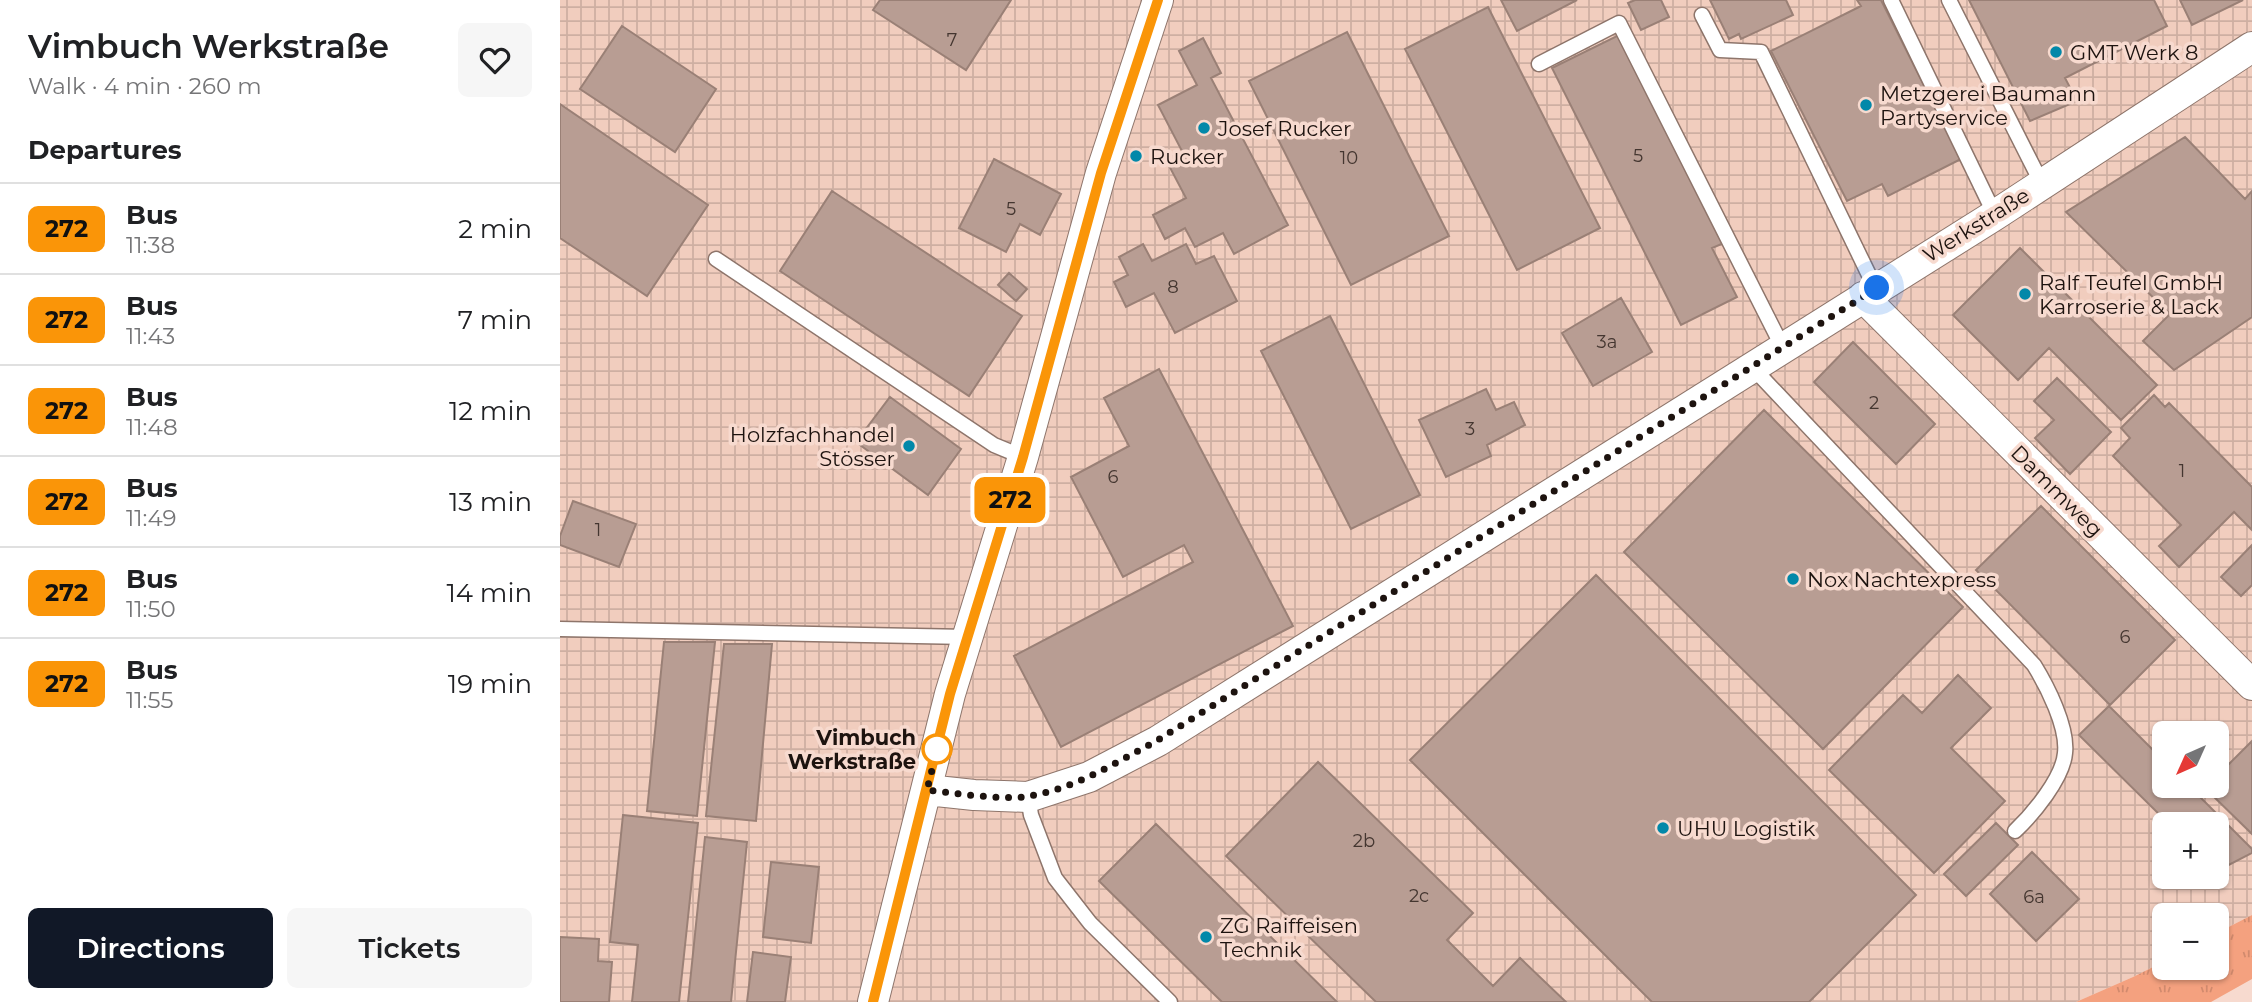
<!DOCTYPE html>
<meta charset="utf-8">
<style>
:root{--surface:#fff;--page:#f6f6f6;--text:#202124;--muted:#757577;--line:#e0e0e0;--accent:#111827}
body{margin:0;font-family:Montserrat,sans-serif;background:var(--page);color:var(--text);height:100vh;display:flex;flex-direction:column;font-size:26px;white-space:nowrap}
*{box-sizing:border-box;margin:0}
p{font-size:23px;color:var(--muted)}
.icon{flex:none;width:38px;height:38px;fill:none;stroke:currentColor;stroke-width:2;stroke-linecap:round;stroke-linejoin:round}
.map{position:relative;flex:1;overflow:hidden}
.panel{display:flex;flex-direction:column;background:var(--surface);width:560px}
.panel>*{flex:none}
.badge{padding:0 14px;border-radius:10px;font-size:24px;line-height:46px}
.needle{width:46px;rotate:225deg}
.buttons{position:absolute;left:1592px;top:721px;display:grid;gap:14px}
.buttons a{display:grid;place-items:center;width:77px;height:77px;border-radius:10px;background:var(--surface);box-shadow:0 2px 5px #0004;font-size:35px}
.you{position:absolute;width:35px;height:35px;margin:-18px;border:5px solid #fff;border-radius:50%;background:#1a73e8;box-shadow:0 0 0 10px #1a73e833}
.map>.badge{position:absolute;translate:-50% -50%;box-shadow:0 0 0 4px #fff}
h2{padding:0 28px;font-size:26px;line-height:63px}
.round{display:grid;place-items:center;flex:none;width:74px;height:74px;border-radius:10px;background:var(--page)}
.head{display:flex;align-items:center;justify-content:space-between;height:119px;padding:0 28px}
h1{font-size:33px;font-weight:600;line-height:52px}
.action{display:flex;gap:14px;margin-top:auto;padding:14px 28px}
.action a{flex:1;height:80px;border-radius:10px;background:var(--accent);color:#fff;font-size:28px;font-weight:600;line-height:80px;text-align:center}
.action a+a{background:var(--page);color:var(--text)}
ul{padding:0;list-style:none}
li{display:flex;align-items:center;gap:21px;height:91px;padding:0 28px;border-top:2px solid var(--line)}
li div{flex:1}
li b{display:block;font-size:26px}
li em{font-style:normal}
li .badge{min-width:77px;font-weight:700;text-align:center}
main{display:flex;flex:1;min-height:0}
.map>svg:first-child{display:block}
.industrial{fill:url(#industrial-grid);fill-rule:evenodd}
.grass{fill:url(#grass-tufts)}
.building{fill:#b89d93;stroke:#9a8076;stroke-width:2}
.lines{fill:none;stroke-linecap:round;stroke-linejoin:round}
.lane-casing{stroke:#8e756b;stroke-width:17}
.street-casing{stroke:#8e756b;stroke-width:32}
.lane{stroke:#fff;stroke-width:14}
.street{stroke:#fff;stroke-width:30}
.line-casing{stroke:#fff;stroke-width:16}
.line{stroke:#fa9508;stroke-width:10}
.walk{stroke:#1d130f;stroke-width:7;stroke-dasharray:0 12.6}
.poi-dot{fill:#0288a9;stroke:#f7dacf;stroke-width:2.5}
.stop-dot{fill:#fff;stroke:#fa9508;stroke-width:3.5}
.labels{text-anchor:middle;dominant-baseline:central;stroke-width:7;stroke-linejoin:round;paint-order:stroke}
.number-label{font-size:18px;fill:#443630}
.poi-label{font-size:21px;fill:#1d130f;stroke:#f7dacf;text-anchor:start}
.street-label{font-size:21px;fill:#1d130f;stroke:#f7dacf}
.stop-label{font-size:21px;font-weight:bold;fill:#1d130f;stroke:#f7dacf;text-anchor:end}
</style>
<main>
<section class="panel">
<div class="head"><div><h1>Vimbuch Werkstraße</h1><p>Walk · 4 min · 260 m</p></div><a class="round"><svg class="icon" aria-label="heart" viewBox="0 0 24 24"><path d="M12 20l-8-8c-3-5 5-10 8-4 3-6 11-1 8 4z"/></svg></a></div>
<h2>Departures</h2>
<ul>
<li><span class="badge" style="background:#fa9508;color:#111">272</span><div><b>Bus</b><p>11:38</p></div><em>2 min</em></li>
<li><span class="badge" style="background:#fa9508;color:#111">272</span><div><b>Bus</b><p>11:43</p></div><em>7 min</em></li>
<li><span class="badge" style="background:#fa9508;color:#111">272</span><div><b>Bus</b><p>11:48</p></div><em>12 min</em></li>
<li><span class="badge" style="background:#fa9508;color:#111">272</span><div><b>Bus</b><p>11:49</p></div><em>13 min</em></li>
<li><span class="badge" style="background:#fa9508;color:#111">272</span><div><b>Bus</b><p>11:50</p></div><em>14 min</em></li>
<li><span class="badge" style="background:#fa9508;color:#111">272</span><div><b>Bus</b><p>11:55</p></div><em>19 min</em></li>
</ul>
<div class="action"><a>Directions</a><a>Tickets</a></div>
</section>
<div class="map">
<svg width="1692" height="1002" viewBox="0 0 1692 1002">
<defs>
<pattern id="industrial-grid" width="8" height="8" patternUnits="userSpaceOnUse" patternTransform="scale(1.75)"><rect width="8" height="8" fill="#f1cdbe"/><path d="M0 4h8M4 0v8" fill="none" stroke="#ceafa2"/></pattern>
<pattern id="grass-tufts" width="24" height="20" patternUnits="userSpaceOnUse" patternTransform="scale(1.75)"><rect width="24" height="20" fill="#f4a17f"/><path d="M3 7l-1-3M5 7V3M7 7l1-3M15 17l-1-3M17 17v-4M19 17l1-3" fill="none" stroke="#d18a6d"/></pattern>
</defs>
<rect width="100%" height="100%" fill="#f7dacf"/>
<path class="industrial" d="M 0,0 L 1692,0 L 1692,915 L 1657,933 L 1657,915 L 1605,915 L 1605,961 L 1573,977 L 1516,1002 L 0,1002 ZM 1605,733 L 1657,733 L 1657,786 L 1605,786 ZM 1605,824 L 1657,824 L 1657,877 L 1605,877 Z"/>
<path class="grass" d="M 1692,915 L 1692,979 L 1651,1002 L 1516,1002 L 1573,977 L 1605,961 L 1605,968 L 1657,968 L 1657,933 Z"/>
<path class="building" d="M 320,0 L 451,0 L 406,70 L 313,10 Z
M 941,0 L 1017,0 L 957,31 Z
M 1075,0 L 1101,0 L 1109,17 L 1081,30 L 1068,3 Z
M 1150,0 L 1226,0 L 1233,15 L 1181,39 L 1179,34 L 1169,39 Z
M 1297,0 L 1321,0 L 1401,159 L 1328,196 L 1322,184 L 1287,201 L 1211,51 L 1301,6 Z
M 1409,0 L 1594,0 L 1607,26 L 1505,78 L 1517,101 L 1470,121 Z
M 1620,0 L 1683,0 L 1632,25 Z
M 928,7 L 1040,228 L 957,270 L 845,49 Z
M 62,26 L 156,89 L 115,152 L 20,89 Z
M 787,32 L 889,236 L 791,285 L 689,81 Z
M 1059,35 L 1164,243 L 1152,248 L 1177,297 L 1121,325 L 992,68 Z
M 643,38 L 661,73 L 651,78 L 728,225 L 674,254 L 663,233 L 635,247 L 625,228 L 605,239 L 593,215 L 626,198 L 606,160 L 622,151 L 598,105 L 637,85 L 619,51 Z
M 0,104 L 148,205 L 87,296 L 0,238 Z
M 1625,137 L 1685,199 L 1692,191 L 1692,317 L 1614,370 L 1583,341 L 1610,314 L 1506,212 Z
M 434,159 L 501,194 L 480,235 L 460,224 L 446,252 L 399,228 Z
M 272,191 L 462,316 L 409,396 L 220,271 Z
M 583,244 L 592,261 L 626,244 L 636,264 L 654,256 L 677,301 L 615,333 L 594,293 L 566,307 L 554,282 L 568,275 L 559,257 Z
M 1460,248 L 1597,385 L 1561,420 L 1489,348 L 1458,380 L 1393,315 Z
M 449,273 L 467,289 L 456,301 L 438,285 Z
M 1061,298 L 1092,352 L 1033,386 L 1002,333 Z
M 770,316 L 860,495 L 791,529 L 701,351 Z
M 1293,342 L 1375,424 L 1336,464 L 1254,382 Z
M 599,369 L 733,626 L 501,747 L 454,656 L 633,562 L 624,545 L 563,577 L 511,477 L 569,446 L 544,398 Z
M 1497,378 L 1551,432 L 1510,474 L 1475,438 L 1494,420 L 1474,401 Z
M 926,389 L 936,410 L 954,402 L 965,425 L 927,445 L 931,456 L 886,477 L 859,420 Z
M 1594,395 L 1605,407 L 1609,403 L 1692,487 L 1692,530 L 1674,512 L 1619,567 L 1599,546 L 1621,525 L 1553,456 L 1570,438 L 1561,428 Z
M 330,397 L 401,449 L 368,495 L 296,442 Z
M 1204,410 L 1403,607 L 1263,749 L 1064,552 Z
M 13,501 L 76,524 L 59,567 L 0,545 L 0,536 Z
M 1481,506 L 1615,640 L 1550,705 L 1416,570 Z
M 1692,545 L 1692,585 L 1681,596 L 1661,577 Z
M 1036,575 L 1356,895 L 1249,1002 L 1092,1002 L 850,760 Z
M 104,642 L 155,642 L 137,816 L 87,811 Z
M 164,644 L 212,644 L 196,821 L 146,816 Z
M 1398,675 L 1431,708 L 1391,748 L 1445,801 L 1374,873 L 1269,770 L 1343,695 L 1362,713 Z
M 1549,706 L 1605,762 L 1605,786 L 1629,786 L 1692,849 L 1692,853 L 1657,871 L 1657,824 L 1609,824 L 1519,735 Z
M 1692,741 L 1692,834 L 1649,792 L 1645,797 L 1634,786 L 1657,786 L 1657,762 L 1664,769 Z
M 758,762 L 913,913 L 887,940 L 933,986 L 960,958 L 1006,1002 L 816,1002 L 666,856 Z
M 63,815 L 138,823 L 119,1002 L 72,1002 L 78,945 L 50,942 Z
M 1436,823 L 1458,845 L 1406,896 L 1384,874 Z
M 596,824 L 777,1002 L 662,1002 L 539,881 Z
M 145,837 L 187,842 L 171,1002 L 128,1002 Z
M 1472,852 L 1519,899 L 1476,941 L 1430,894 Z
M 211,862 L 259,867 L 251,943 L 203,937 Z
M 0,937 L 39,939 L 38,961 L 52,962 L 49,1002 L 0,1002 Z
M 193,952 L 231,957 L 225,1002 L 187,1002 Z"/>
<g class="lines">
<defs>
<path id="lane" d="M 1331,0 L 1435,215
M 1389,0 L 1482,184
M 1142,15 L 1160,50 L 1201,52 L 1309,275 L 1317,287
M 979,64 L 1059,23 L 1223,348
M 156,259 L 434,445 L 463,457
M 1192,367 L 1474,665 C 1487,686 1508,727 1505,753 C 1503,778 1473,814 1455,831
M 0,629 L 408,637
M 468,797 L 471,815 L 495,878 L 530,923 L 610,1002"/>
<path id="street" d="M 1303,297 L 1692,685
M 367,790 L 414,795 L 468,797 L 529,777 L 598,741 L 1435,215 L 1692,47
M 313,1002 L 390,694 L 463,457 L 541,173 L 598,0"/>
</defs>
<use href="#lane" class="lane-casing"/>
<use href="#street" class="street-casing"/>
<use href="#lane" class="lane"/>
<use href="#street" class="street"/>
</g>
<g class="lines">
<defs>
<path id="line" d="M 313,1002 L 390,694 L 463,457 L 541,173 L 598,0"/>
</defs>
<use href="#line" class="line-casing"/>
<use href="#line" class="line"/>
<path class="walk" d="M 377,749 L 379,742 L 367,790 C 395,793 444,801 470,796 C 516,788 557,762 598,740 L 1317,288"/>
</g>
<g class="poi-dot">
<circle cx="1496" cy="52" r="7"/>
<circle cx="1306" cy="105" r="7"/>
<circle cx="644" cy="128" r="7"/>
<circle cx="576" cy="156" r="7"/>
<circle cx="1465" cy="294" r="7"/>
<circle cx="349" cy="446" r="7"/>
<circle cx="1233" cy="579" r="7"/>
<circle cx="1103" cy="828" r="7"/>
<circle cx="646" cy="937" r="7"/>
</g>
<circle class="stop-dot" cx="377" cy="749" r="14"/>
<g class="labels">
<g class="number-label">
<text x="392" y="40">7</text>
<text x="1078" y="156">5</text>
<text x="789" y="158">10</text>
<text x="451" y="209">5</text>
<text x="613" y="287">8</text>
<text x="1047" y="342">3a</text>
<text x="1314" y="403">2</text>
<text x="910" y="429">3</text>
<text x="1622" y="471">1</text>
<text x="553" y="477">6</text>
<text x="38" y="530">1</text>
<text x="1565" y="637">6</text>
<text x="804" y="841">2b</text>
<text x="859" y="896">2c</text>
<text x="1474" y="897">6a</text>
</g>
<g class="poi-label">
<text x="1510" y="52">GMT Werk 8</text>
<text x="1320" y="93">Metzgerei Baumann<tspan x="1320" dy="24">Partyservice</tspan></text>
<text x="658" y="128">Josef Rucker</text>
<text x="590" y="156">Rucker</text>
<text x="1479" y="282">Ralf Teufel GmbH<tspan x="1479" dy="24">Karroserie &amp; Lack</tspan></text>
<text x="335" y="434" text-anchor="end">Holzfachhandel<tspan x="335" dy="24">Stösser</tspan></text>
<text x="1247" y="579">Nox Nachtexpress</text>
<text x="1117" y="828">UHU Logistik</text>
<text x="660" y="925">ZG Raiffeisen<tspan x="660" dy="24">Technik</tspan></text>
</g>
<g class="street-label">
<text transform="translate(1416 225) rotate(-32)">Werkstraße</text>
<text transform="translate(1497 491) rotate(45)">Dammweg</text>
</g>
<g class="stop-label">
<text x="356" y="737">Vimbuch<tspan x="356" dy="24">Werkstraße</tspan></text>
</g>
</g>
</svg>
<div class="buttons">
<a><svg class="needle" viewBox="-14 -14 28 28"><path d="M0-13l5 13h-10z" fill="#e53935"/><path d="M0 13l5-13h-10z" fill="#757577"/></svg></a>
<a>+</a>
<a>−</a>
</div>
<div class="you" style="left:1317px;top:288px"></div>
<b class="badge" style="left:450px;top:500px;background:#fa9508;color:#111">272</b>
</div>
</main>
